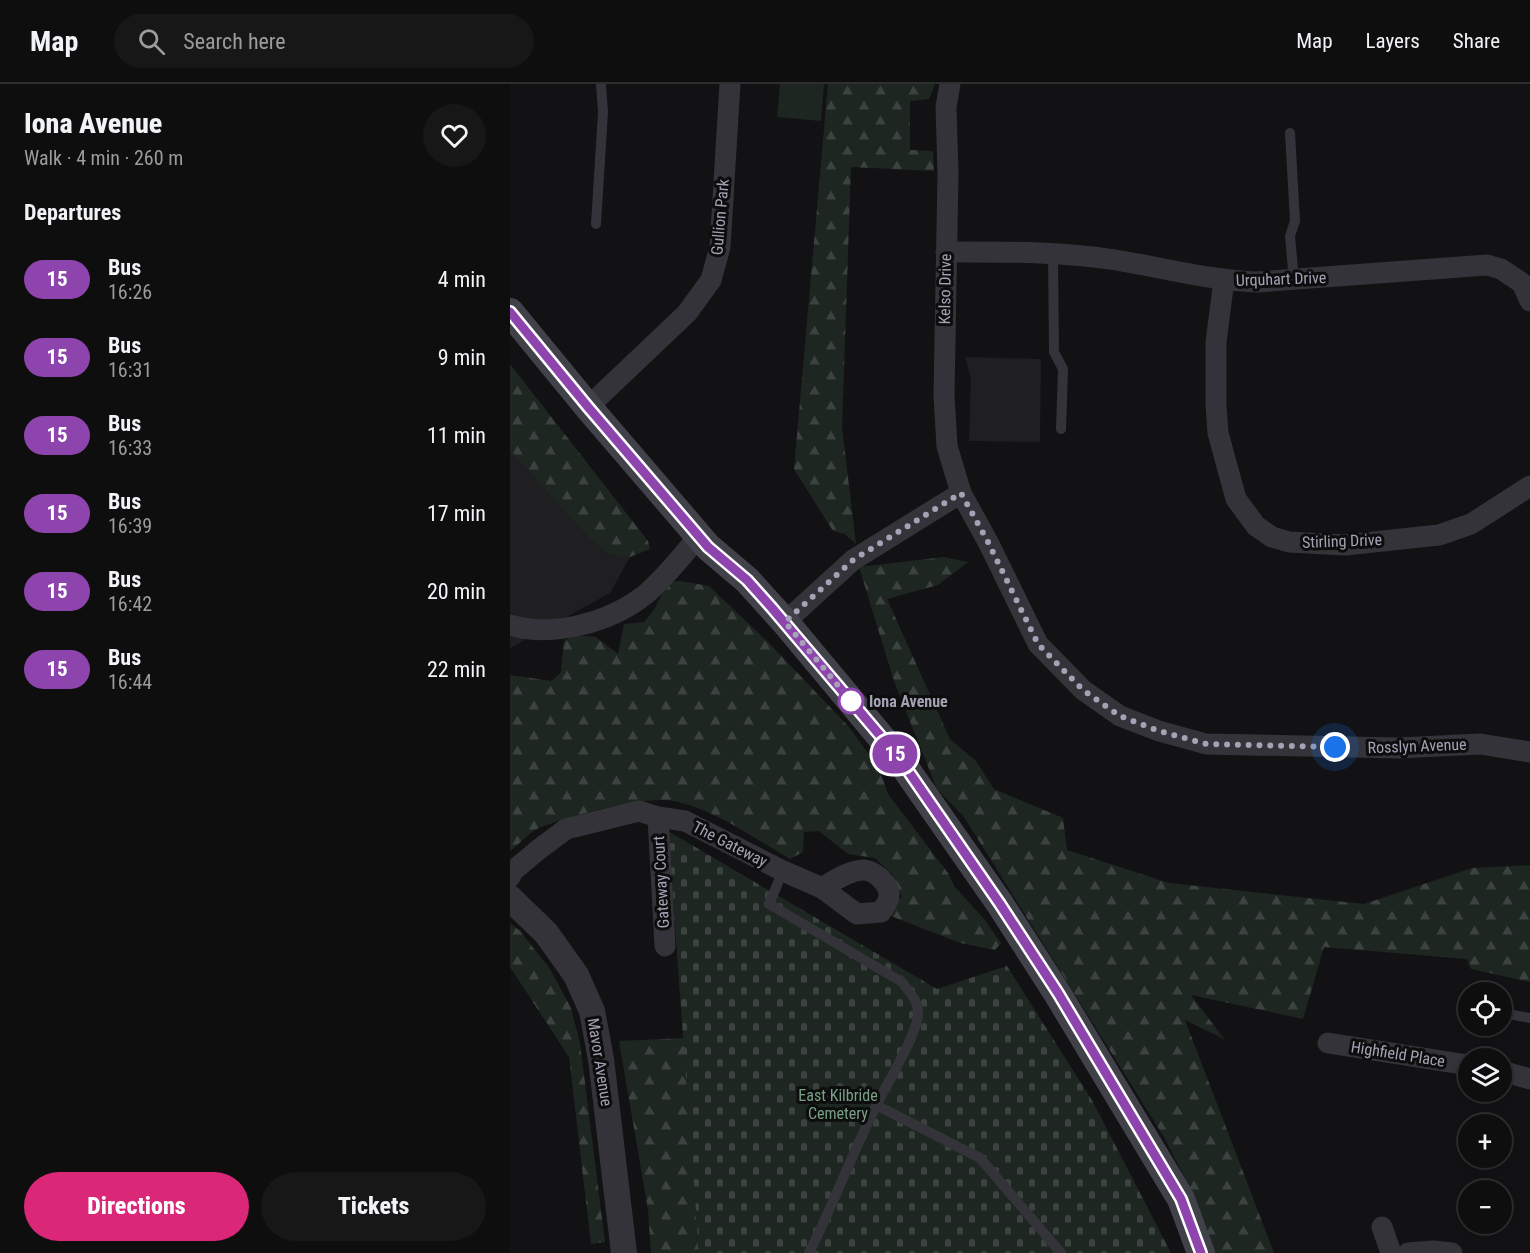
<!DOCTYPE html>
<meta charset="utf-8">
<style>
:root{--surface:#0e0e0f;--page:#171718;--text:#f1f3f6;--muted:#9b9c9e;--line:#2e2e2f;--accent:#db2777}
body{margin:0;font-family:"Roboto Condensed",sans-serif;background:var(--page);color:var(--text);height:100vh;display:flex;flex-direction:column;font-size:22px;white-space:nowrap}
*{box-sizing:border-box;margin:0}
p{font-size:20px;color:var(--muted)}
.icon{flex:none;width:33px;height:33px;fill:none;stroke:currentColor;stroke-width:2;stroke-linecap:round;stroke-linejoin:round}
.map{position:relative;flex:1;overflow:hidden}
.side{display:flex;flex-direction:column;background:var(--surface);width:510px}
.side>*{flex:none}
.badge{padding:0 12px;border-radius:20px;font-size:21px;line-height:39px}
.fabs{position:absolute;left:948px;top:898px;display:grid;gap:12px}
.fabs a{display:grid;place-items:center;width:54px;height:54px;border-radius:50%;background:var(--surface);box-shadow:0 3px 9px #0003,0 0 0 2px var(--line);font-size:30px}
.you{position:absolute;width:30px;height:30px;margin:-15px;border:4px solid #fff;border-radius:50%;background:#1a73e8;box-shadow:0 0 0 9px #1a73e833}
.map>.badge{position:absolute;translate:-50% -50%;box-shadow:0 0 0 3px #fff}
h2{padding:0 24px;font-size:22px;line-height:54px}
.round{display:grid;place-items:center;flex:none;width:63px;height:63px;border-radius:32px;background:var(--page)}
.summary{display:flex;align-items:center;justify-content:space-between;height:102px;padding:0 24px}
h1{font-size:28px;font-weight:800;line-height:45px}
.cta{display:flex;gap:12px;margin-top:auto;padding:12px 24px}
.cta a{flex:1;height:69px;border-radius:36px;background:var(--accent);color:#fff;font-size:24px;font-weight:800;line-height:69px;text-align:center}
.cta a+a{background:var(--page);color:var(--text)}
ul{padding:0;list-style:none}
li{display:flex;align-items:center;gap:18px;height:78px;padding:0 24px}
li div{flex:1}
li b{display:block;font-size:22px}
li em{font-style:normal}
li .badge{min-width:66px;font-weight:700;text-align:center}
header{display:flex;align-items:center;gap:36px;box-sizing:border-box;height:84px;padding:0 30px;background:var(--surface);border-bottom:2px solid var(--line)}
header strong{font-size:28px}
nav{display:flex;gap:33px;margin-inline-start:auto;font-size:21px}
.search{width:420px;height:54px;background:var(--page);display:flex;align-items:center;gap:15px;box-sizing:border-box;padding:0 21px;border-radius:33px;color:var(--muted);font-size:22px}
main{display:flex;flex:1;min-height:0}
.map>svg:first-child{display:block}
.built{fill:#1f1e21}
.forest{fill:url(#forest-firs)}
.cemetery{fill:url(#cemetery-stones)}
.garden{fill:#1e2621}
.lines{fill:none;stroke-linecap:round;stroke-linejoin:round}
.service{stroke:#333339;stroke-width:10}
.minor{stroke:#333339;stroke-width:21}
.tertiary{stroke:#333339;stroke-width:26}
.secondary{stroke:#414149;stroke-width:28}
.line-casing{stroke:#fff;stroke-width:14}
.line{stroke:#8e44ad;stroke-width:9}
.walk{stroke:#a3a3b5;stroke-width:6;stroke-dasharray:0 10.8}
.stop-dot{fill:#fff;stroke:#8e44ad;stroke-width:3}
.labels{text-anchor:middle;dominant-baseline:central;stroke-width:6;stroke-linejoin:round;paint-order:stroke}
.street-label{font-size:16px;fill:#a3a3b5;stroke:#0d0d0e}
.stop-label{font-size:16px;font-weight:bold;fill:#a3a3b5;stroke:#0d0d0e;text-anchor:start}
.park-label{font-size:16px;fill:#79a086;stroke:#0d0d0e}
</style>
<header>
<strong>Map</strong>
<div class="search"><svg class="icon" aria-label="search" viewBox="0 0 24 24"><circle cx="10" cy="10" r="6"/><path d="M15 15l6 6"/></svg>Search here</div>
<nav><a>Map</a><a>Layers</a><a>Share</a></nav>
</header>
<main>
<section class="side">
<div class="summary"><div><h1>Iona Avenue</h1><p>Walk · 4 min · 260 m</p></div><a class="round"><svg class="icon" aria-label="heart" viewBox="0 0 24 24"><path d="M12 20l-8-8c-3-5 5-10 8-4 3-6 11-1 8 4z"/></svg></a></div>
<h2>Departures</h2>
<ul>
<li><span class="badge" style="background:#8e44ad;color:#fff">15</span><div><b>Bus</b><p>16:26</p></div><em>4 min</em></li>
<li><span class="badge" style="background:#8e44ad;color:#fff">15</span><div><b>Bus</b><p>16:31</p></div><em>9 min</em></li>
<li><span class="badge" style="background:#8e44ad;color:#fff">15</span><div><b>Bus</b><p>16:33</p></div><em>11 min</em></li>
<li><span class="badge" style="background:#8e44ad;color:#fff">15</span><div><b>Bus</b><p>16:39</p></div><em>17 min</em></li>
<li><span class="badge" style="background:#8e44ad;color:#fff">15</span><div><b>Bus</b><p>16:42</p></div><em>20 min</em></li>
<li><span class="badge" style="background:#8e44ad;color:#fff">15</span><div><b>Bus</b><p>16:44</p></div><em>22 min</em></li>
</ul>
<div class="cta"><a>Directions</a><a>Tickets</a></div>
</section>
<div class="map">
<svg width="1020" height="1169" viewBox="0 0 1020 1169">
<defs>
<pattern id="forest-firs" width="22" height="20" patternUnits="userSpaceOnUse" patternTransform="scale(1.5)"><rect width="22" height="20" fill="#1e2621"/><path d="M5 1l3.5 6h-7zM16 11l3.5 6h-7z" fill="#3c423f"/></pattern>
<pattern id="cemetery-stones" width="16" height="16" patternUnits="userSpaceOnUse" patternTransform="scale(1.5)"><rect width="16" height="16" fill="#1e2621"/><path d="M2 7V4a2 2 0 0 1 4 0v3zM10 15v-3a2 2 0 0 1 4 0v3z" fill="#3c423f"/></pattern>
</defs>
<rect width="100%" height="100%" fill="#121214"/>
<path class="built" d="M 455,273 L 531,275 L 530,358 L 459,357 L 461,294 Z
M 0,365 L 78,453 L 100,471 L 120,473 L 100,509 L 0,564 Z"/>
<path class="forest" d="M 318,0 L 425,0 L 419,15 L 400,17 L 400,66 L 423,67 L 424,87 L 341,83 L 332,343 L 346,460 L 335,450 L 323,447 L 284,385 Z
M 0,280 L 138,457 L 140,465 L 120,473 L 100,471 L 78,453 L 0,366 Z
M 434,473 L 458,478 L 428,501 L 377,515 L 440,655 L 466,677 L 484,705 L 553,734 L 557,766 L 659,799 L 854,820 L 962,784 L 1020,781 L 1020,898 L 961,885 L 957,875 L 814,863 L 793,935 L 681,911 L 714,955 L 675,936 L 764,1169 L 705,1169 L 681,1106 L 654,1053 L 454,733 L 427,705 L 384,597 L 349,483 Z
M 170,497 L 199,502 L 259,559 L 339,643 L 369,684 L 378,710 L 438,789 L 445,803 L 474,835 L 491,859 L 485,866 L 450,859 L 371,828 L 392,813 L 382,790 L 365,774 L 338,770 L 309,747 L 294,748 L 293,768 L 280,775 C 244,754 206,726 164,717 C 133,711 59,732 29,744 C 18,749 10,760 0,767 L 0,591 L 42,597 L 51,588 L 54,557 L 63,551 L 86,553 L 108,570 L 114,540 L 134,538 L 145,524 L 158,498 Z
M 0,839 L 10,847 L 40,885 L 61,924 L 70,959 L 95,1158 L 81,1160 L 59,973 L 0,883 Z
M 174,954 L 189,1169 L 141,1169 L 138,1126 L 109,957 Z"/>
<path class="cemetery" d="M 158,747 L 427,905 L 497,882 L 583,1018 L 661,1169 L 189,1169 Z"/>
<path class="garden" d="M 270,0 L 314,0 L 311,37 L 267,33 Z"/>
<g class="lines">
<path class="service" d="M 780,49 L 785,137 L 780,152 L 784,196
M 86,140 L 93,28 L 91,0
M 543,171 L 544,268 L 553,285 L 551,345
M 273,787 L 259,820 L 392,898 C 399,908 409,917 408,930 C 408,949 375,1003 366,1022 C 342,1070 323,1121 299,1169
M 992,929 L 1020,934
M 366,1021 L 470,1074 L 551,1169"/>
<path class="minor" d="M 440,0 L 436,23 L 438,89 L 434,312 L 437,362 L 451,409 L 478,458 L 528,560 L 573,606 L 610,632 L 649,647 L 696,660 L 888,664 L 970,660 L 1020,668
M 436,168 C 493,168 550,167 606,176 C 654,184 699,196 747,198 L 977,181 L 991,185 L 1012,199 L 1020,217
M 714,196 L 706,258 L 706,321 L 708,349 L 726,415 L 746,442 L 762,453 L 779,458 L 835,461 L 929,451 L 961,440 L 1020,402
M 78,323 L 177,229 L 201,196 L 210,163 L 220,0
M 275,538 L 343,476 L 451,409
M 0,541 C 44,554 101,538 136,510 C 156,493 172,472 189,452
M 148,733 L 155,862
M 0,793 L 3,787 L 28,766 L 56,745 L 129,727 L 148,733 L 175,737 L 273,787 L 312,804 L 347,830 L 371,828 C 373,824 377,820 378,816 C 383,803 367,788 355,786 C 341,785 323,797 312,804
M 818,959 L 958,981
M 992,987 L 1020,995
M 872,1143 L 881,1169
M 898,1169 L 923,1167 L 942,1169"/>
<path class="tertiary" d="M 0,814 L 36,849 L 66,891 L 82,927 L 91,975 L 114,1169"/>
<path class="secondary" d="M 0,228 L 78,323 L 198,463 L 237,496 L 275,538 L 389,675 L 490,820 L 547,909 L 671,1115 L 691,1169"/>
</g>
<g class="lines">
<defs>
<path id="line" d="M 0,228 L 78,323 L 198,463 L 237,496 L 262,524 L 390,675 L 490,820 L 548,909 L 671,1115 L 691,1169"/>
</defs>
<use href="#line" class="line-casing"/>
<use href="#line" class="line"/>
<path class="walk" d="M 341,617 L 275,538 L 343,476 L 451,409 L 478,458 L 528,560 L 573,606 L 610,632 L 649,647 L 696,660 L 825,663"/>
</g>
<circle class="stop-dot" cx="341" cy="617" r="12"/>
<g class="labels">
<g class="street-label">
<text transform="translate(210 133) rotate(-85)">Gullion Park</text>
<text transform="translate(771 195) rotate(-2)">Urquhart Drive</text>
<text transform="translate(435 205) rotate(-89)">Kelso Drive</text>
<text transform="translate(832 457) rotate(-2)">Stirling Drive</text>
<text transform="translate(907 662) rotate(-2)">Rosslyn Avenue</text>
<text transform="translate(220 760) rotate(27)">The Gateway</text>
<text transform="translate(151 798) rotate(-93)">Gateway Court</text>
<text transform="translate(888 970) rotate(9)">Highfield Place</text>
<text transform="translate(90 978) rotate(81)">Mavor Avenue</text>
</g>
<g class="stop-label">
<text x="359" y="617">Iona Avenue</text>
</g>
<g class="park-label">
<text x="328" y="1011">East Kilbride<tspan x="328" dy="18">Cemetery</tspan></text>
</g>
</g>
</svg>
<div class="fabs">
<a><svg class="icon" aria-label="locate" viewBox="0 0 24 24"><circle cx="12" cy="12" r="6"/><path d="M12 2v4M12 18v4M2 12h4M18 12h4"/></svg></a>
<a><svg class="icon" aria-label="layers" viewBox="0 0 24 24"><path d="M12 4l9 5-9 5-9-5zM3 14l9 5 9-5"/></svg></a>
<a>+</a>
<a>−</a>
</div>
<div class="you" style="left:825px;top:663px"></div>
<b class="badge" style="left:385px;top:670px;background:#8e44ad;color:#fff">15</b>
</div>
</main>
